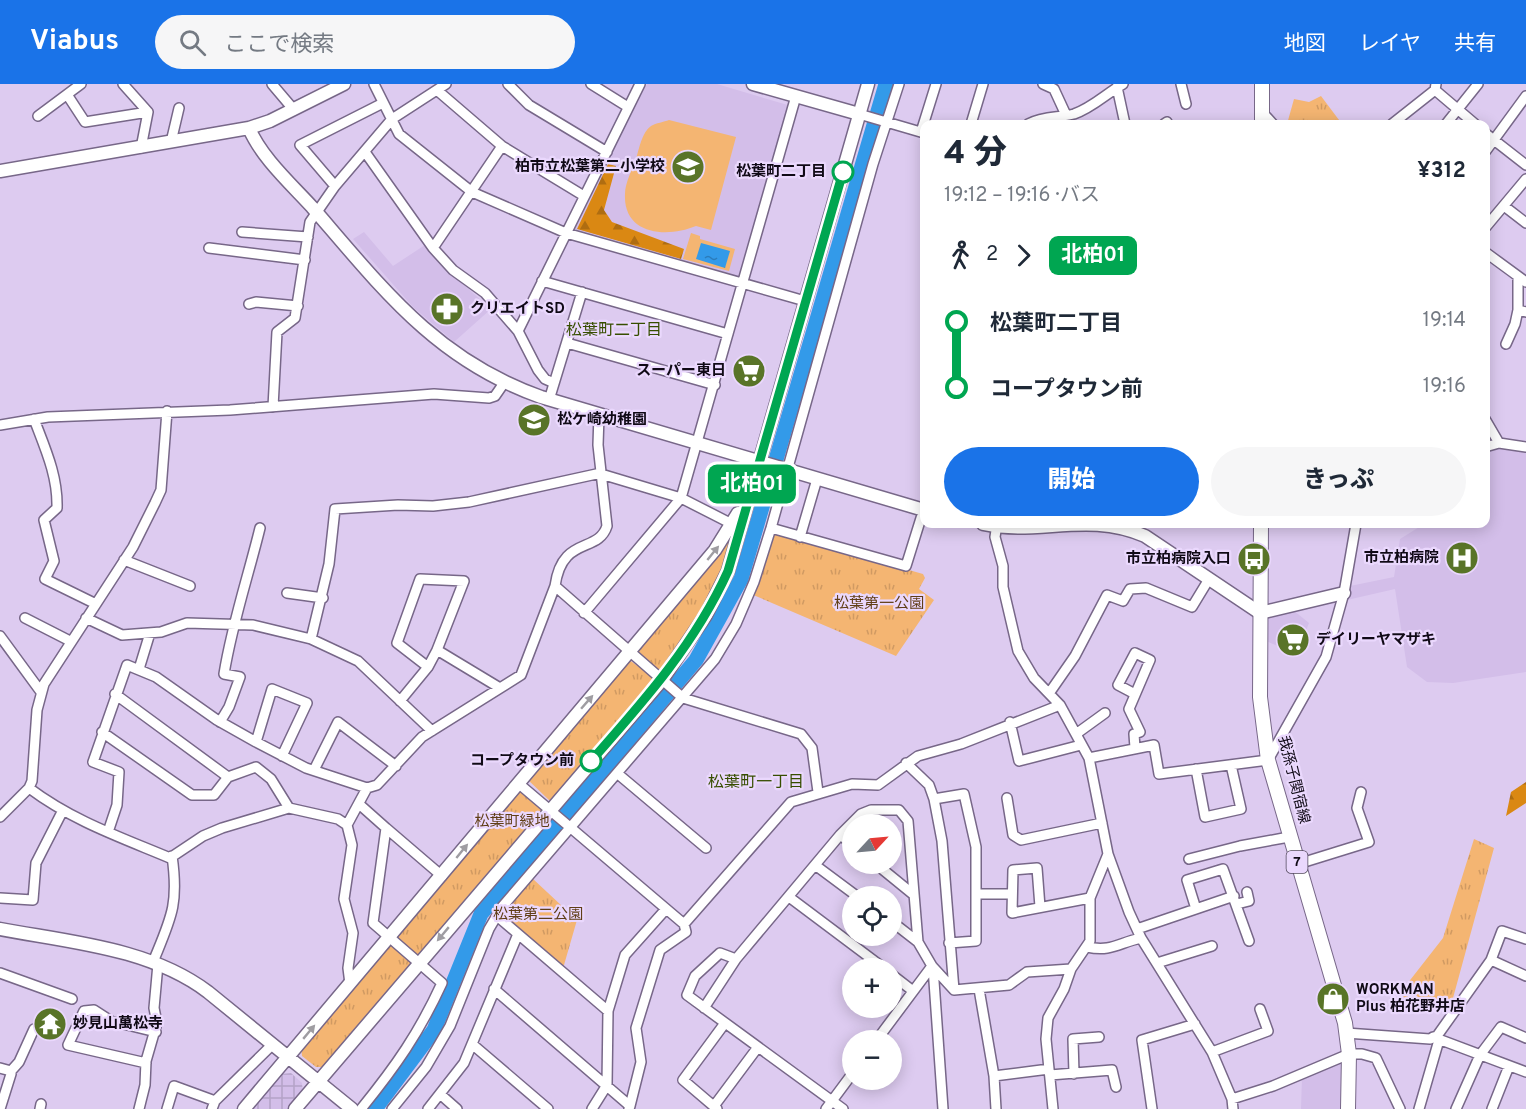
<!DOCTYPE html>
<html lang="ja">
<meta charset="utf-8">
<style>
:root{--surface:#fff;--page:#f6f6f7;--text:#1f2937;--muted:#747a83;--accent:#1a73e8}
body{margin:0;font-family:Overpass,"Noto Sans JP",sans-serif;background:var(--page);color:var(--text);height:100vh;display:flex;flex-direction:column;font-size:22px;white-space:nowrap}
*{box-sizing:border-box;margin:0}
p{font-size:20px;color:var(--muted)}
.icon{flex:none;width:33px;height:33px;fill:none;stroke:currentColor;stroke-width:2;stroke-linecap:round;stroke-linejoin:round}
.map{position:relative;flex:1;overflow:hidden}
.panel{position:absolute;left:920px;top:36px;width:570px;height:408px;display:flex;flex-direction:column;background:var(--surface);border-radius:12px;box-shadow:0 3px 15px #0003}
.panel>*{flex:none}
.badge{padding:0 12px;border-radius:9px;font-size:21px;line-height:39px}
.needle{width:39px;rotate:64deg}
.fabs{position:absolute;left:842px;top:730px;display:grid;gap:12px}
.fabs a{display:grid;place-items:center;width:60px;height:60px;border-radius:50%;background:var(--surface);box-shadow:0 3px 15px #0003;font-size:30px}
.map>.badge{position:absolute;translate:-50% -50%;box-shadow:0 0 0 3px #fff}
.legs{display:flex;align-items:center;gap:9px;height:66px;padding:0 24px;font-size:20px}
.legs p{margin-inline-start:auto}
.headline{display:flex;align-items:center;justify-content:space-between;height:102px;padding:0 24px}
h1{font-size:33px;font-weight:800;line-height:45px}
.button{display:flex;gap:12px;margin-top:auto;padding:12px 24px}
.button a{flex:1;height:69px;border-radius:36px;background:var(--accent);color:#fff;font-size:24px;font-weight:800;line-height:69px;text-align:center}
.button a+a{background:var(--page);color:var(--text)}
ul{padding:0 24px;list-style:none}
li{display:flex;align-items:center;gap:21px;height:66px;font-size:22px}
li i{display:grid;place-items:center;width:9px;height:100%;margin:0 8px;background:currentColor}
li i::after{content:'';width:15px;height:15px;margin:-8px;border:4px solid;border-radius:50%;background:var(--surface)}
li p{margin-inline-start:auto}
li:first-child i{background:linear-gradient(#0000 50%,currentColor 0)}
li:last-child i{background:linear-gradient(currentColor 50%,#0000 0)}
header{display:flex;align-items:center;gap:36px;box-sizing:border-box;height:84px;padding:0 30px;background:var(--accent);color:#fff}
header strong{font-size:28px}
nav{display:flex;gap:33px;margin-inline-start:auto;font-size:21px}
.search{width:420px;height:54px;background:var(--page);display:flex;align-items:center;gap:15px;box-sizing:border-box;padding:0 21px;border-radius:33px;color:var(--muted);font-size:22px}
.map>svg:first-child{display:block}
.built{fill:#d3bee9}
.industrial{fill:url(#industrial-grid)}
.grass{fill:#f4b572}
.forest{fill:url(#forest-firs)}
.park{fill:url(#park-tufts)}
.water{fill:url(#water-ripples)}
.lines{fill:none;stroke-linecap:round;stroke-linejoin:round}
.river{stroke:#339ae9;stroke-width:15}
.street-casing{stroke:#776788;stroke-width:12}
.secondary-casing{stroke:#776788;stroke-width:15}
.primary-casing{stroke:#776788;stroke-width:16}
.street{stroke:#fff;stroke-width:9}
.secondary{stroke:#fff;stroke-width:12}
.primary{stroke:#fff;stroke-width:14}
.oneway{fill:#9f9da2}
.line-1-casing{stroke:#fff;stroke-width:14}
.line-1{stroke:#00a651;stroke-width:9}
.stop-1-dot{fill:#fff;stroke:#00a651;stroke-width:3}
.labels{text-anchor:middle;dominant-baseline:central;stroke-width:4.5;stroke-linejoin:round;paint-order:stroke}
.shield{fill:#ead8fd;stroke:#51485b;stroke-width:1.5}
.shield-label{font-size:14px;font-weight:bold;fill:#100a16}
.poi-label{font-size:15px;font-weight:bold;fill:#100a16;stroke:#ead8fd;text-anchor:start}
.stop-label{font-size:15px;font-weight:bold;fill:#100a16;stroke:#ead8fd;text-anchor:end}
.park-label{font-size:15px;fill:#603e16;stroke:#ead8fd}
.street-label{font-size:15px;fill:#100a16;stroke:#ead8fd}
.neighbourhood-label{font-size:16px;fill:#374e00;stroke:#ead8fd}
</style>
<header>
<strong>Viabus</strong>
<div class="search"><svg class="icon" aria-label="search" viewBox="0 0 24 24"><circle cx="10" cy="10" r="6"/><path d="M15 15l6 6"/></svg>ここで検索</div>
<nav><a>地図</a><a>レイヤ</a><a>共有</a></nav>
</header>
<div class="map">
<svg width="1526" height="1025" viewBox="0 0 1526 1025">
<defs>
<pattern id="industrial-grid" width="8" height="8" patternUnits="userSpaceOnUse" patternTransform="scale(1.5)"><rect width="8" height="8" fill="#d3bee9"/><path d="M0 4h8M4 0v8" fill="none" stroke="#b4a2c7"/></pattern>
<pattern id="forest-firs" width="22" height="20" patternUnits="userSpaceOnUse" patternTransform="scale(1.5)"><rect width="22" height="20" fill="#da8813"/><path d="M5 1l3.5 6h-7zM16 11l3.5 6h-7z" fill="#af6d11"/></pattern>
<pattern id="park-tufts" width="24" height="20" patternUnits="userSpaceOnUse" patternTransform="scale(1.5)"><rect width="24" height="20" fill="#f4b572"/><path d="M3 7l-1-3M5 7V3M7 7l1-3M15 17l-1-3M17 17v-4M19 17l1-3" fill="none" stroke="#d09a62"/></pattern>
<pattern id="water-ripples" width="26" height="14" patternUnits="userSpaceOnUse" patternTransform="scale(1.5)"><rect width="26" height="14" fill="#339ae9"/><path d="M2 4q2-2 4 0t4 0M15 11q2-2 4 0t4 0" fill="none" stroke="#2a7cbc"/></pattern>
</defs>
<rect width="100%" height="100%" fill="#ddcbf0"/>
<path class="built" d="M 647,0 L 717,0 L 791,22 L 740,194 L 574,148 L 572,144 Z
M 364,148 L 393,182 L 425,161 L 438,178 L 491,225 L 454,258 L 413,223 L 353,155 Z
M 1500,364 L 1526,367 L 1526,588 L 1453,599 L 1427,598 L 1407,583 L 1395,505 L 1347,516 L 1350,502 L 1394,493 L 1400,455 L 1424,440 L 1485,440 L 1485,368 Z
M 1293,526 L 1309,539 L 1297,570 L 1266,557 L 1266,538 L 1273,530 Z
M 1343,977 L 1342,1025 L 1301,1025 L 1302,993 Z"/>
<path class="industrial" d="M 291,989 L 302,999 L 303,1010 L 291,1025 L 249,1025 L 280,990 Z"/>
<path class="grass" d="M 669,36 L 736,53 L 711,146 L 696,142 C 667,154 623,151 625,110 C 625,99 632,86 636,75 C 639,65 642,48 651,42 C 656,39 664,38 669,36 Z
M 691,149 L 700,152 L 700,155 L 735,165 L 729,187 L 683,175 Z"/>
<path class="forest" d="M 608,80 L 616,82 L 604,126 L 612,138 L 684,165 L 681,175 L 577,145 Z
M 1526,698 L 1526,719 L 1506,732 L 1511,708 Z"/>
<path class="park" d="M 1321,12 L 1342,40 L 1287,40 L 1294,15 L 1309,18 Z
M 772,447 L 923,490 L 925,494 L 919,505 L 934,516 L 896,572 L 751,510 Z
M 731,449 L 736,451 L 710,516 L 663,588 L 659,588 L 636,569 L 636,565 Z
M 628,575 L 654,594 L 654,598 L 553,716 L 549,716 L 527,695 Z
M 520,706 L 543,725 L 543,728 L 421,871 L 417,871 L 397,853 L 396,850 Z
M 1474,755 L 1494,764 L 1450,925 L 1410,920 L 1400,909 L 1443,854 Z
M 532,794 L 577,836 L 564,881 L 561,882 L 501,830 Z
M 392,859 L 412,877 L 413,880 L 325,983 L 316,983 L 302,972 L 301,962 Z"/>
<path class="water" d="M 701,159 L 730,167 L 725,184 L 696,175 Z"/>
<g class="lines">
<path class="river" d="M 375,1025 L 434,946 L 481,830 L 696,576 L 741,495 L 886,0"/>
<defs>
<path id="street" d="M 123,0 L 148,28 L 141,64
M 272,0 L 294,26
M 374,0 L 399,50 L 472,108 L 566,149 L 805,217
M 508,0 L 529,21 L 607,68
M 591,0 L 628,23
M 1043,0 L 1054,5 L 1066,31
M 1181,0 L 1186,20
M 1117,3 L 1125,40
M 1435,6 L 1475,40
M 438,7 L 502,62 L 584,112
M 68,12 L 85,38 L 148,28
M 383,19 L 300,61 L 335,102 L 392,35 L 446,0
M 1262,28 L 1273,40
M 859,30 L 924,49
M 38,32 L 81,0
M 971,40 L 983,0
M 1028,40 C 1044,32 1058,34 1074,30 C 1092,24 1107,9 1123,0
M 1164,40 L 1167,38
M 1392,40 L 1435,6 L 1436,0
M 1446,40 L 1478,0
M 921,48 L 936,0
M 1485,49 L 1526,81
M 171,58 L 179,24
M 365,68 L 433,164 L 453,186 L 485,209 L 518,247 L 538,286 L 545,295 L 554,299
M 1485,68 L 1526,12
M 1504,122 L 1526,139
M 1485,144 L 1526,95
M 242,148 L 308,153
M 209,164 L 305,176
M 433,164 L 502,62
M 1485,168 L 1526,198
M 1518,193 L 1518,226 L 1526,228
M 542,197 L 728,250
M 249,220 L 256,218 L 298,222
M 518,247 L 640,0
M 567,259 L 715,301
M 1506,260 L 1515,240 L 1518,226
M 549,316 L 582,208
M 273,323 L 277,248 L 295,234 L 310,138 L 335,102
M 34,335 C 45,364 58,392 57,424 L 44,436 L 54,477 L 45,495 L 96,520
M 1485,335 L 1499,359
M 0,341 L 48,333 L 230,326 L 434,310 L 489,314 L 495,312 L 504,299
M 1485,363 L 1499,359 L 1526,363
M 601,390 L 681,414 L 732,440
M 997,440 L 995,453 L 1003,482 L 1003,503 L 1018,567 L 1034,594 L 1060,621 L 1089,674 L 1108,770 L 1129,828 L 1141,854 L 1212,968 L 1232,1015 L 1233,1025
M 771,444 L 906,482 L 921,434 L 924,431
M 800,453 L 817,395
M 124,476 L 190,502
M 555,502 C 562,451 598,470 607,442 L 598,361 L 599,331
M 287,509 L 323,514
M 584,529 L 681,414 L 796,12
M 25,534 L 70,557
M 86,534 L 122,551 L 161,548 L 187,539 L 253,541 L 311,555 L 329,480 L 335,425 L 398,421 L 433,422 L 469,418 L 601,389
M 0,552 L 41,608
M 311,555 L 358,577 L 432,647
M 428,583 L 397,559 L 420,495 L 464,497 L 437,566 L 500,604
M 139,585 L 150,549
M 1050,608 L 1075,572 L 1107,511 L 1123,517 L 1130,505 L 1146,504 L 1192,523 L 1209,495
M 115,610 L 228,693
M 400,617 L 428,583 L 437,566
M 220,638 L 229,623 L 240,593 L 224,590 C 232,540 248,493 260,444
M 1010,638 L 1019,677 L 1081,661
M 102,648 L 192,711 L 214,711 L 228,693 L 256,683 L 271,695 L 289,724
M 1076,650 L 1105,629
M 256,658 L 272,605 L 307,619 L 282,672
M 1135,664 L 1134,650 L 1140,648 L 1129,625 L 1150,576 L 1135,569 L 1118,601 L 1135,610
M 1089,674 L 1154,661 L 1159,690 L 1268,676 L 1326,573 L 1344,509 L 1356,440
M 906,679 L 929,701 L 934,715 L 942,757 L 954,906
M 315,684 L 338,638 L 396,682
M 1196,685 L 1205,733 L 1241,725 L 1231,681
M 618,690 L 706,764
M 518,699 L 684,840 L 791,718 L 852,700 L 878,701 L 918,672 L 961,660 L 1060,621
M 29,704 C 73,737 120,753 170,774 L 203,752 L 222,744 L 289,724 L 338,735 L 347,741 L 367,704 L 377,701 L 422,653 L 521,591 L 555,502 L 683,614 L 801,650 L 812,664 L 818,708
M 1007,714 L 1013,751 L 1021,756 L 1102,739
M 934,715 L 964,710 L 976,763 L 976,857 L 949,859
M 359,720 L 386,744 L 373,839 L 442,899 C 419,949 396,982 361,1025
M 0,733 L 29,704 L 32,697 L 37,626 L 44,600 L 133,463 L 155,419 L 161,406 L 167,327
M 347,741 L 352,761 L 344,815 L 353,849 L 348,884 L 350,900
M 386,744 L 442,792
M 108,748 L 117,721 L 119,688 L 93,678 L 127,581 L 156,593 L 217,636 L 256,658 L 306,684 L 367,704
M 840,751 L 852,760
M 1189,775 L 1240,762 L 1289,753
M 876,780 L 914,811
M 1298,780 L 1369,758 L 1357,724 L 1361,708
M 815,781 L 858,813
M 976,810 L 1012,810
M 789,813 L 885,885
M 0,814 L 33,816 L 36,779 L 62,728
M 1237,820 L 1249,817 L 1247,808
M 1040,823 L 1037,784 L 1013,786 L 1012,829 L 1090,814
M 1196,825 L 1187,796 L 1223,785 L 1249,857
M 497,832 L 608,927
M 891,837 L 918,858 L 932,882 L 954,906 L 1009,901 L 1027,888 L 1071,885
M 1137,845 L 1234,812
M 1087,863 C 1112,868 1118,859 1141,854
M 736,875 L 720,869 L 695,892 L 687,911 L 843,1025
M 1491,876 L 1502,847 L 1526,855
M 153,878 C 171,834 179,821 172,772
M 1157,879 L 1212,862
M 933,883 L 943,1025
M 0,889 L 72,915
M 891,890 L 913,907
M 494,905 L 630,1022 L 629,1025
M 979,905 L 994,992 L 996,1025
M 704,924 L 736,875 L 840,751 L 861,730 L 871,726 L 899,726 L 908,737 L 918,858
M 1346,949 L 1430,955 L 1437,952 L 1491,876 L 1526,892
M 1433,953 L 1526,988
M 876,957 L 932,882
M 472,960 L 548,1025
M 1212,968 L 1268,947 L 1260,925
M 146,979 L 68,961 L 84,927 L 94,926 L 111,937 L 156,948
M 0,984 L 11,987 L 11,990 L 0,1025
M 11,987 L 19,978 L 34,945
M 1074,990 L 1073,955 L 1099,953
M 1050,991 L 1112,986 L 1116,1003
M 994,992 L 1049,985
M 440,1010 L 457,1025
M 1232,1015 L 1273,1002 L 1349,970 L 1362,970 L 1376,974 L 1400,1025
M 630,1022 L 641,978 L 636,944 L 660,866 L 686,848 L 684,840
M 714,1022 L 758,963
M 40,1025 L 41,1020
M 139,1025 L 145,1001 L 146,977 L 157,939 L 154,924 L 158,880
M 167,1025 L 174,1002 L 215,1017
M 212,1025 L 215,1017 L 273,960
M 392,1025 L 426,983 L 450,942 L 489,845 L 502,823 L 715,575 L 736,540 L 754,498 L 771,444 L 873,80 L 899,0
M 428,1025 L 464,979 L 518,850
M 592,1025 L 607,1001 L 608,927 L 625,871 L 666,825
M 717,1025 L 683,996 L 725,939
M 826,1025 L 852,990
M 1053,1025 L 1046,955 L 1048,934 L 1064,905 L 1071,885 L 1090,857 L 1090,814 L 1108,770
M 1152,1025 L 1142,956 L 1195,940
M 1419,1025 L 1439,956
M 1456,1025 L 1480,971 L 1501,943 L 1526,954
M 1492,1025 L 1509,982"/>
<path id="secondary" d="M 753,0 L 859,30
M 249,44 C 261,73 291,100 312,123 C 382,204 436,276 541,313 L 924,426
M 0,87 L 249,44 L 270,37 L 344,0
M 983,440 C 1039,452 1088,427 1145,452 L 1260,529 L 1344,509
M 0,845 C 69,858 150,864 208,908 L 352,1025
M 244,1025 L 715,466 L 738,429
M 295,1025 L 662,596 L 706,531 L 728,487 L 868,0"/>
<path id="primary" d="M 1262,40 L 1262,0
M 1261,440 L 1260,613 L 1268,676 L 1345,939 L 1349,970 L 1348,1025"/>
</defs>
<use href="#street" class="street-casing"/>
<use href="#secondary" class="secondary-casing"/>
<use href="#primary" class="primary-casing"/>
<use href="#street" class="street"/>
<use href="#secondary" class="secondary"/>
<use href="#primary" class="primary"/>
</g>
<defs><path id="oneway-solid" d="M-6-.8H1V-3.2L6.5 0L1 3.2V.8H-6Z" transform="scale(1.5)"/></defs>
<g class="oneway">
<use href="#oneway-solid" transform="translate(713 469) rotate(-51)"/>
<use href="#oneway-solid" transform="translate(587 618) rotate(-49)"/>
<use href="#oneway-solid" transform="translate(462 767) rotate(-51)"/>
<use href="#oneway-solid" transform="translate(443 850) rotate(130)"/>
<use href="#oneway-solid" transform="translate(309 948) rotate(-50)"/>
</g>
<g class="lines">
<defs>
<path id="line-1" d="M 591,677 C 644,617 695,560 728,487 L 843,88"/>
</defs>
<use href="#line-1" class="line-1-casing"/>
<use href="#line-1" class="line-1"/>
</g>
<defs>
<symbol id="school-disc" viewBox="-11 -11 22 22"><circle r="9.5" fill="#597428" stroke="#ead8fd"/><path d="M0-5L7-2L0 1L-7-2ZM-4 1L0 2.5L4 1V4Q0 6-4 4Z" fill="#fff"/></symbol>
<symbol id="pharmacy-disc" viewBox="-11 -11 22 22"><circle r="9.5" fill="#597428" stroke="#ead8fd"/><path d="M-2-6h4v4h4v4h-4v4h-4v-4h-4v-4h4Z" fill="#fff"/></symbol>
<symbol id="supermarket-disc" viewBox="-11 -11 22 22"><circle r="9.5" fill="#597428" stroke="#ead8fd"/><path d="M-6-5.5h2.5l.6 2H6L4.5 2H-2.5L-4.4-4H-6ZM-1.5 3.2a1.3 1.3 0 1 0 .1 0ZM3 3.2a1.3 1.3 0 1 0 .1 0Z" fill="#fff"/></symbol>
<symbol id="hospital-disc" viewBox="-11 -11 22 22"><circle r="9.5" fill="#597428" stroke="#ead8fd"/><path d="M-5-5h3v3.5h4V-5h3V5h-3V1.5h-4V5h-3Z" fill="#fff"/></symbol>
<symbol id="bus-disc" viewBox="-11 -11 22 22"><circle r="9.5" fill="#597428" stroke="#ead8fd"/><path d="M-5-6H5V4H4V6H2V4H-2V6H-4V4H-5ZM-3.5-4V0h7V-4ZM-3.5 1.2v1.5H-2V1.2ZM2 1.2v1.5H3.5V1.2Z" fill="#fff"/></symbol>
<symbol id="shop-disc" viewBox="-11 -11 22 22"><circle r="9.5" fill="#597428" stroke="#ead8fd"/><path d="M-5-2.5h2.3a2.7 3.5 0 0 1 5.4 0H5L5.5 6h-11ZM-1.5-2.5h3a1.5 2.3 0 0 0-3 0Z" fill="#fff"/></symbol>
<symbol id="temple-disc" viewBox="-11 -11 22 22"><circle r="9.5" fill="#597428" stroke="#ead8fd"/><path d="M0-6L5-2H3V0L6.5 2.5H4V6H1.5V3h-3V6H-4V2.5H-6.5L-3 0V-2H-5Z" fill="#fff"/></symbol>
</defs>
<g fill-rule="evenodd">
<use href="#school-disc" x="669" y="64" width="38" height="38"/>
<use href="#pharmacy-disc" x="428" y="206" width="38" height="38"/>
<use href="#supermarket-disc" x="730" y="268" width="38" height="38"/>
<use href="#school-disc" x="515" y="317" width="38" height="38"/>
<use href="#hospital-disc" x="1443" y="455" width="38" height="38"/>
<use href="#bus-disc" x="1235" y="456" width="38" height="38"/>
<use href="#supermarket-disc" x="1274" y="537" width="38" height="38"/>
<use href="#shop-disc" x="1314" y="896" width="38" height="38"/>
<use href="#temple-disc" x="31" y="921" width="38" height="38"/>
</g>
<g class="stop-1-dot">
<circle cx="843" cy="88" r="10"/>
<circle cx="591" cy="677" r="10"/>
</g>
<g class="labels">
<rect class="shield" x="1286.5" y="767" width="21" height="22" rx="4.5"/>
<g class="shield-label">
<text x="1297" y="778">7</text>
</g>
<g class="poi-label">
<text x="665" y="83" text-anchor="end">柏市立松葉第二小学校</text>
<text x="470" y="225">クリエイトSD</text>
<text x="726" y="287" text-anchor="end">スーパー東日</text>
<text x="557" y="336">松ケ崎幼稚園</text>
<text x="1439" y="474" text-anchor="end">市立柏病院</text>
<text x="1231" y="475" text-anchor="end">市立柏病院入口</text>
<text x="1316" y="556">デイリーヤマザキ</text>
<text x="1356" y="906">WORKMAN<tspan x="1356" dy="17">Plus 柏花野井店</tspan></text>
<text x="73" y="940">妙見山萬松寺</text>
</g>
<g class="stop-label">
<text x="826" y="88">松葉町二丁目</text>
<text x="574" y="677">コープタウン前</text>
</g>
<g class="park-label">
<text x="879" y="520">松葉第一公園</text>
<text x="512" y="738">松葉町緑地</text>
<text x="538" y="831">松葉第二公園</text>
</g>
<g class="street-label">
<text transform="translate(1293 696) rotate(76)">我孫子関宿線</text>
</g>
<g class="neighbourhood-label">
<text x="614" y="247">松葉町二丁目</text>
<text x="756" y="699">松葉町一丁目</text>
</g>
</g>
</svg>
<div class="fabs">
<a><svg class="needle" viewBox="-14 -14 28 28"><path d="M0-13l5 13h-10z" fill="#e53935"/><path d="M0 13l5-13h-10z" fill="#747a83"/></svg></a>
<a><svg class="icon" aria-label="locate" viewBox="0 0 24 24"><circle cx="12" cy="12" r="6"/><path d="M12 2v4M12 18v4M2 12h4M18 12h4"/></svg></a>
<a>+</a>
<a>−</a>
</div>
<b class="badge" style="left:752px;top:400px;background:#00a651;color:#fff">北柏01</b>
<section class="panel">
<div class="headline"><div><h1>4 分</h1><p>19:12 – 19:16 · バス</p></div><b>¥312</b></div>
<div class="legs"><svg class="icon" aria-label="walk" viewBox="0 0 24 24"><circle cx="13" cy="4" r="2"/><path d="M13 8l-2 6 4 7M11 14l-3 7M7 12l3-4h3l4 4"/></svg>2<svg class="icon" aria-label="forward" viewBox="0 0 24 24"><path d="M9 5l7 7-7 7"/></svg><b class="badge" style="background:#00a651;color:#fff">北柏01</b></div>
<ul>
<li><i style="color:#00a651"></i><b>松葉町二丁目</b><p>19:14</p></li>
<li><i style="color:#00a651"></i><b>コープタウン前</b><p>19:16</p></li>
</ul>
<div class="button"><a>開始</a><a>きっぷ</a></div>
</section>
</div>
